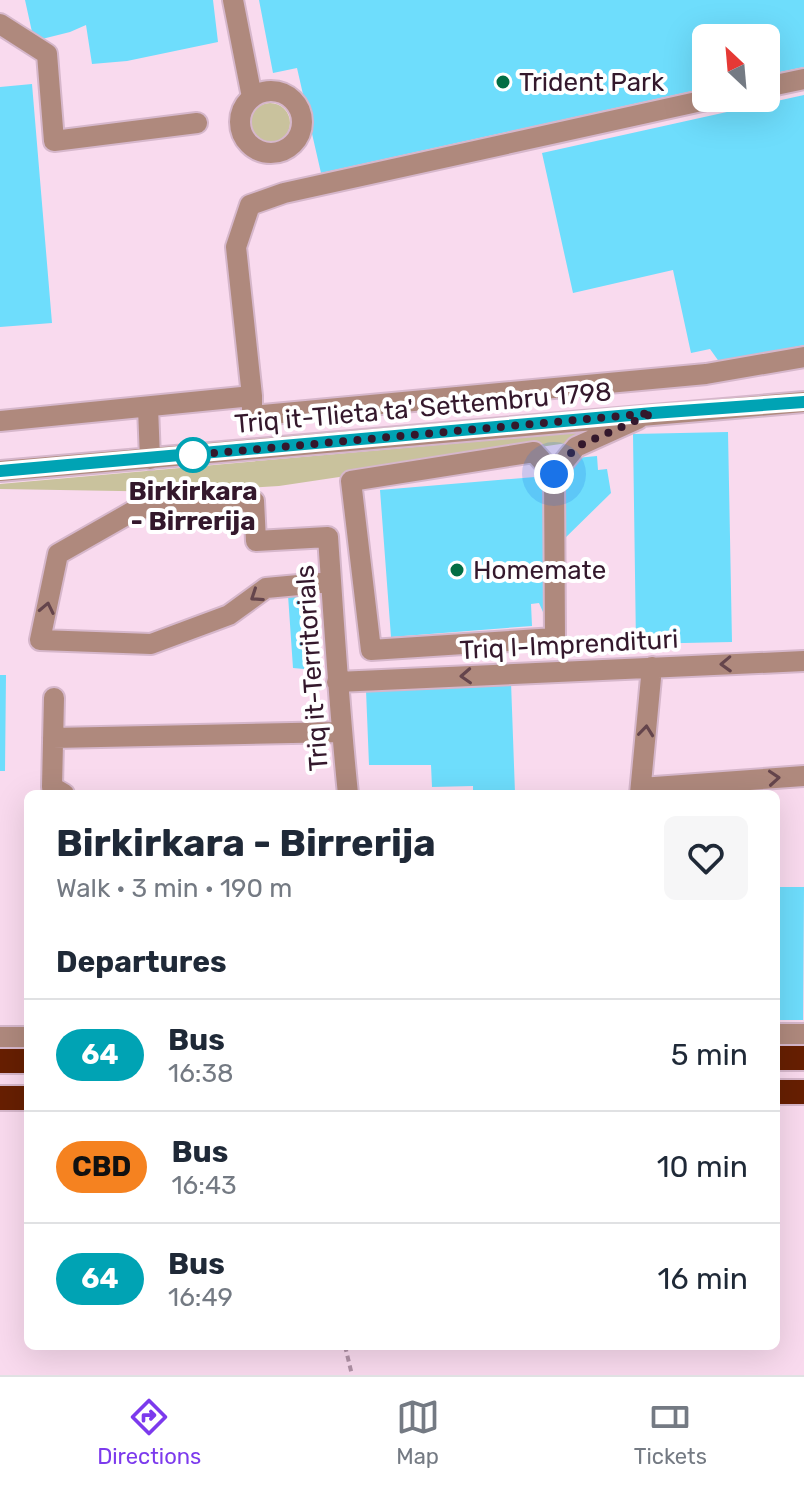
<!DOCTYPE html>
<meta charset="utf-8">
<style>
:root{--surface:#fff;--page:#f6f6f7;--text:#1f2937;--muted:#747a83;--line:#e0e1e3;--accent:#7c3aed}
body{margin:0;font-family:Rubik,sans-serif;background:var(--page);color:var(--text);height:100vh;display:flex;flex-direction:column;font-size:30px;white-space:nowrap}
*{box-sizing:border-box;margin:0}
p{font-size:26px;color:var(--muted)}
.icon{flex:none;width:44px;height:44px;fill:none;stroke:currentColor;stroke-width:2;stroke-linecap:round;stroke-linejoin:round}
.map{position:relative;flex:1;overflow:hidden}
.panel{position:absolute;left:24px;top:790px;width:756px;height:560px;display:flex;flex-direction:column;background:var(--surface);border-radius:12px;box-shadow:0 8px 32px #0002}
.panel>*{flex:none}
.badge{padding:0 16px;border-radius:26px;font-size:28px;line-height:52px}
.needle{width:52px;rotate:334deg}
.buttons{position:absolute;left:692px;top:24px;display:grid;gap:16px}
.buttons a{display:grid;place-items:center;width:88px;height:88px;border-radius:12px;background:var(--surface);box-shadow:0 8px 32px #0002;font-size:40px}
.you{position:absolute;width:40px;height:40px;margin:-20px;border:6px solid #fff;border-radius:50%;background:#1a73e8;box-shadow:0 0 0 12px #1a73e833}
.map>.badge{position:absolute;translate:-50% -50%;box-shadow:0 0 0 4px #fff}
h2{padding:0 32px;font-size:30px;line-height:72px}
.round{display:grid;place-items:center;flex:none;width:84px;height:84px;border-radius:12px;background:var(--page)}
.headline{display:flex;align-items:center;justify-content:space-between;height:136px;padding:0 32px}
h1{font-size:38px;font-weight:700;line-height:60px}
ul{padding:0;list-style:none}
li{display:flex;align-items:center;gap:24px;height:112px;padding:0 32px;border-top:2px solid var(--line)}
li div{flex:1}
li b{display:block;font-size:30px}
li em{font-style:normal}
li .badge{min-width:88px;font-weight:700;text-align:center}
.tab-bar{display:flex;justify-content:space-around;align-items:center;height:112px;border-top:2px solid var(--line);background:var(--surface);font-size:22px;color:var(--muted)}
.tab-bar a{display:grid;justify-items:center;gap:4px}
.tab-bar .on{color:var(--accent)}
.map>svg:first-child{display:block}
.green{fill:#c9c29d}
.building{fill:#6eddfc}
.lines{fill:none;stroke-linecap:round;stroke-linejoin:round}
.minor-casing{stroke:#d6b7cb;stroke-width:24}
.highway-casing{stroke:#d6b7cb;stroke-width:28}
.path{stroke:#b092a6;stroke-width:4;stroke-dasharray:6 4;stroke-linecap:butt}
.minor{stroke:#af897d;stroke-width:20}
.highway{stroke:#671f02;stroke-width:24}
.oneway{stroke:#65454c}
.line-casing{stroke:#fff;stroke-width:18}
.line{stroke:#00a3b4;stroke-width:12}
.walk{stroke:#34182c;stroke-width:8;stroke-dasharray:0 14.4}
.poi-dot{fill:#026d44;stroke:#fff;stroke-width:3}
.stop-dot{fill:#fff;stroke:#00a3b4;stroke-width:4}
.labels{text-anchor:middle;dominant-baseline:central;stroke-width:8;stroke-linejoin:round;paint-order:stroke}
.poi-label{font-size:26px;fill:#34182c;stroke:#fff;text-anchor:start}
.street-label{font-size:26px;fill:#34182c;stroke:#fff}
.stop-label{font-size:26px;font-weight:bold;fill:#34182c;stroke:#fff}
</style>
<div class="map">
<svg width="804" height="1375" viewBox="0 0 804 1375">
<rect width="100%" height="100%" fill="#f9daee"/>
<path class="green" d="M250 123a20 20 0 1 1 40 0a20 20 0 1 1-40 0Z
M 594,431 L 574,442 L 279,486 L 179,492 L 0,489 L 0,484 Z"/>
<path class="building" d="M 25,0 L 213,0 L 218,42 L 127,61 L 92,64 L 86,25 L 70,32 L 34,41 Z
M 259,0 L 804,0 L 804,67 L 766,75 L 766,38 L 706,38 L 706,88 L 321,173 L 297,68 L 273,73 Z
M 32,84 L 52,323 L 0,327 L 0,87 Z
M 804,95 L 804,345 L 720,363 L 710,349 L 691,353 L 673,270 L 573,293 L 542,153 Z
M 728,432 L 732,642 L 636,644 L 633,434 Z
M 597,456 L 598,470 L 607,469 L 611,493 L 560,543 L 565,601 L 543,612 L 539,603 L 531,604 L 532,626 L 391,637 L 380,490 L 535,477 L 534,462 Z
M 288,595 L 309,595 L 315,670 L 293,668 Z
M 0,675 L 6,675 L 5,771 L 0,771 Z
M 511,682 L 515,793 L 473,794 L 473,786 L 432,787 L 431,765 L 369,765 L 366,690 Z
M 776,887 L 804,887 L 803,1020 L 776,1020 Z"/>
<g class="lines">
<defs>
<path id="minor" d="M 233,0 L 252,97
M 0,24 L 47,54 L 54,141 L 197,123
M 766,87 L 804,79
M240 122a31 31 0 1 1 62 0a31 31 0 1 1-62 0Z
M 252,396 L 252,416 L 706,374 L 804,357
M 148,407 L 150,459
M 0,421 L 252,396 L 236,247 L 250,205 L 284,193 L 715,98
M 534,452 L 554,474 L 555,638 L 371,650 L 351,481 Z
M 0,471 L 804,402
M 554,474 L 576,447 L 638,419
M 331,582 L 266,588 L 229,615 L 151,644 L 40,640 L 58,554 L 137,509 L 254,501 L 256,541 L 328,537 C 334,623 339,708 348,794
M 337,682 L 804,661
M 54,698 L 52,787 L 64,794
M 53,738 L 342,732
M 641,788 L 804,776
M 640,794 L 652,667
M 776,1034 L 804,1034
M 0,1037 L 28,1037"/>
<path id="highway" d="M 776,1058 L 804,1058
M 0,1061 L 28,1061
M 776,1092 L 804,1092
M 0,1098 L 28,1098"/>
</defs>
<use href="#minor" class="minor-casing"/>
<use href="#highway" class="highway-casing"/>
<path class="path" d="M 345,1346 L 352,1375"/>
<use href="#minor" class="minor"/>
<use href="#highway" class="highway"/>
</g>
<defs><path id="oneway-chevron" d="M-2-3.5L2.5 0L-2 3.5" fill="none" stroke-width="1.6" stroke-linecap="round" stroke-linejoin="round" transform="scale(2)"/></defs>
<g class="oneway">
<use href="#oneway-chevron" transform="translate(256 596) rotate(146)"/>
<use href="#oneway-chevron" transform="translate(47 608) rotate(-78)"/>
<use href="#oneway-chevron" transform="translate(726 664) rotate(178)"/>
<use href="#oneway-chevron" transform="translate(466 676) rotate(177)"/>
<use href="#oneway-chevron" transform="translate(646 731) rotate(-84)"/>
<use href="#oneway-chevron" transform="translate(774 778) rotate(-4)"/>
</g>
<g class="lines">
<defs>
<path id="line" d="M 0,471 L 653,413 L 804,402"/>
</defs>
<use href="#line" class="line-casing"/>
<use href="#line" class="line"/>
<path class="walk" d="M 193,455 L 182,456 L 653,413 L 576,447 L 554,474"/>
</g>
<g class="poi-dot">
<circle cx="503" cy="82" r="8"/>
<circle cx="457" cy="570" r="8"/>
</g>
<circle class="stop-dot" cx="193" cy="455" r="16"/>
<g class="labels">
<g class="poi-label">
<text x="519" y="82">Trident Park</text>
<text x="473" y="570">Homemate</text>
</g>
<g class="street-label">
<text transform="translate(423 408) rotate(-5)">Triq it-Tlieta ta' Settembru 1798</text>
<text transform="translate(569 645) rotate(-3)">Triq l-Imprendituri</text>
<text transform="translate(312 668) rotate(-94)">Triq it-Territorials</text>
</g>
<g class="stop-label">
<text x="193" y="491">Birkirkara<tspan x="193" dy="30">- Birrerija</tspan></text>
</g>
</g>
</svg>
<div class="buttons">
<a><svg class="needle" viewBox="-14 -14 28 28"><path d="M0-13l5 13h-10z" fill="#e53935"/><path d="M0 13l5-13h-10z" fill="#747a83"/></svg></a>
</div>
<div class="you" style="left:554px;top:474px"></div>
<section class="panel">
<div class="headline"><div><h1>Birkirkara - Birrerija</h1><p>Walk · 3 min · 190 m</p></div><a class="round"><svg class="icon" aria-label="heart" viewBox="0 0 24 24"><path d="M12 20l-8-8c-3-5 5-10 8-4 3-6 11-1 8 4z"/></svg></a></div>
<h2>Departures</h2>
<ul>
<li><span class="badge" style="background:#00a3b4;color:#fff">64</span><div><b>Bus</b><p>16:38</p></div><em>5 min</em></li>
<li><span class="badge" style="background:#f58220;color:#111">CBD</span><div><b>Bus</b><p>16:43</p></div><em>10 min</em></li>
<li><span class="badge" style="background:#00a3b4;color:#fff">64</span><div><b>Bus</b><p>16:49</p></div><em>16 min</em></li>
</ul>
</section>
</div>
<nav class="tab-bar">
<a class="on"><svg class="icon" aria-label="directions" viewBox="0 0 24 24"><path d="M12 3l9 9-9 9-9-9zM9 14v-3h6M13 9l2 2-2 2"/></svg>Directions</a>
<a><svg class="icon" aria-label="map" viewBox="0 0 24 24"><path d="M3 6l6-2 6 2 6-2v14l-6 2-6-2-6 2zM9 4v14M15 6v14"/></svg>Map</a>
<a><svg class="icon" aria-label="tickets" viewBox="0 0 24 24"><path d="M3 7h18v10H3zM15 7v10"/></svg>Tickets</a>
</nav>
